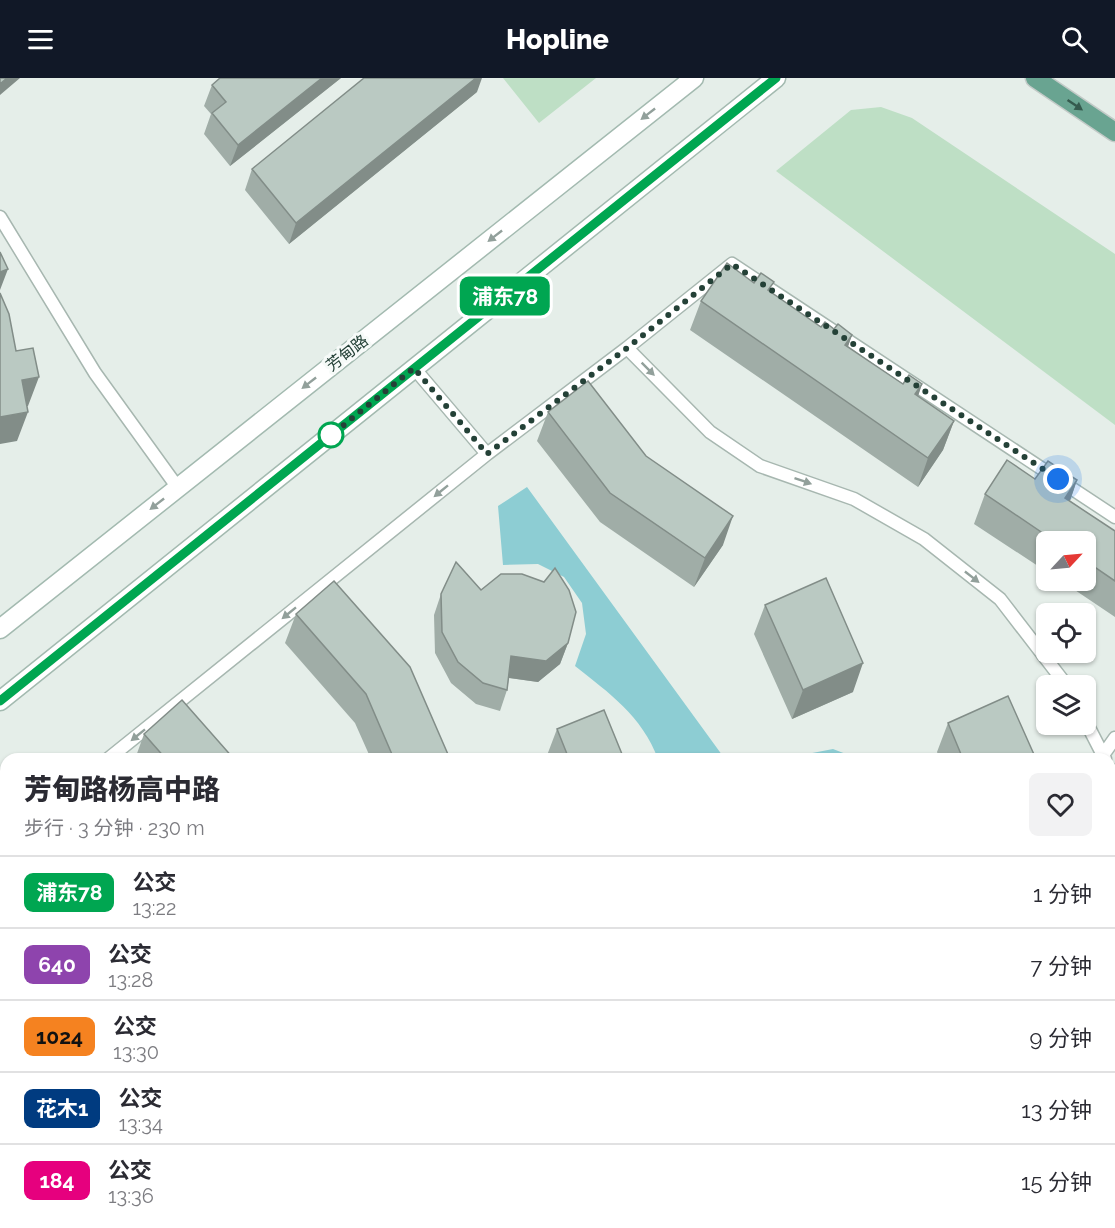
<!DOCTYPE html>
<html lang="zh">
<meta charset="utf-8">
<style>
:root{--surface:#fff;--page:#f2f2f3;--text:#2b2b33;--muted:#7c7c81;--line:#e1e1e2;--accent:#111827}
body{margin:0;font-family:Raleway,"Noto Sans SC",sans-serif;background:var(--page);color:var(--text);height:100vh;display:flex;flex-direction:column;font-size:22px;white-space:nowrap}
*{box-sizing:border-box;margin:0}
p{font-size:20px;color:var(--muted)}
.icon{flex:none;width:33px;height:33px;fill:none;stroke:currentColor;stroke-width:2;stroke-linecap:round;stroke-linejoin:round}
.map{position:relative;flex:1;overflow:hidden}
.details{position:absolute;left:0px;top:675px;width:1116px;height:476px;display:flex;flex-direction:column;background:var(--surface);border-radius:18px 18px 0 0;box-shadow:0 2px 4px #0004}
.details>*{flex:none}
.badge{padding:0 12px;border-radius:9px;font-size:21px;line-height:39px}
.needle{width:39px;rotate:64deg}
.fabs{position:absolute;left:1036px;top:453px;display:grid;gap:12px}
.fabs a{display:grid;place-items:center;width:60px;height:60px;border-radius:9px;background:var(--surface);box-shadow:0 2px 4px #0004;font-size:30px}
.you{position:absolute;width:30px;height:30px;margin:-15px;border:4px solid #fff;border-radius:50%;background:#1a73e8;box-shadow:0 0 0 9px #1a73e833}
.map>.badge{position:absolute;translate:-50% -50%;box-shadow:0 0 0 3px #fff}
.round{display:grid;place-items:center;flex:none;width:63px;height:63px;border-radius:9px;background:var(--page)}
.head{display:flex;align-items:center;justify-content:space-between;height:102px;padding:0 24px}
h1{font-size:28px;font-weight:800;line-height:45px}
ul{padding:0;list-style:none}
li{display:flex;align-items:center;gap:18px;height:72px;padding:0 24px;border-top:2px solid var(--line)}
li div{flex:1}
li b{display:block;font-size:22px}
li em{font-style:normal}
li .badge{min-width:66px;font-weight:700;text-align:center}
header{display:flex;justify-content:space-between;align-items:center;height:78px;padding:0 24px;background:var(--accent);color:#fff;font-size:27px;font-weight:800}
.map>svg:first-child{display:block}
.built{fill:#d3ded8}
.green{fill:#bedfc5}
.water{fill:#8dcdd3}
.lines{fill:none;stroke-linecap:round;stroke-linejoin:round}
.lane-casing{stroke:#a7b7b0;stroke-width:15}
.secondary-casing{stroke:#a3bab0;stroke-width:21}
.primary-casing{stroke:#c2cac7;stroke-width:21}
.lane{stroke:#fff;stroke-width:12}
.secondary{stroke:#fff;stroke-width:18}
.primary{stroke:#69a491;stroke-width:18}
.wall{fill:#a0ada7}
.shaded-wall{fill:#828d88}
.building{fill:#bac9c2;stroke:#828d88;stroke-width:1.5}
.oneway{fill:#355a4e}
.oneway2{fill:#92a09b}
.line-casing{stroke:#fff;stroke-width:14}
.line{stroke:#00a651;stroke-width:9}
.walk{stroke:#244137;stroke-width:6;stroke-dasharray:0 10.8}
.stop-dot{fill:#fff;stroke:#00a651;stroke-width:3}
.labels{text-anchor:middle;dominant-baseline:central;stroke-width:6;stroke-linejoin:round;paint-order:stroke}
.street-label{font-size:16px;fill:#244137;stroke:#f6faf8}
</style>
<header><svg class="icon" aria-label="menu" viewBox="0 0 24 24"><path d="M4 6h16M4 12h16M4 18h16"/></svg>Hopline<svg class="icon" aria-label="search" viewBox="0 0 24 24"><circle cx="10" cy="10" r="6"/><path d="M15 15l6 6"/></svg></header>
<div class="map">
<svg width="1115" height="1150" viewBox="0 0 1115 1150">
<rect width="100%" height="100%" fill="#e5eee9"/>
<path class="built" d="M 0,986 L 6,991 L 6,1144 L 201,1144 L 208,1150 L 0,1150 Z
M 455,1144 L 869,1144 L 876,1150 L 450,1150 Z"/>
<path class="green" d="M 503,0 L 596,0 L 539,45 Z
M 881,29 L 912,40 L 1115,176 L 1115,347 L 776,93 L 851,32 Z
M 644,1145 L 718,1145 L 721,1150 L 647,1150 Z"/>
<path class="water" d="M 527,409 L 725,681 L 658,681 C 642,638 609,615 575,588 L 586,556 L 582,525 L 564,499 L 538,486 L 503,487 L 498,428 Z
M 833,671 L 859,681 L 793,681 L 802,677 Z"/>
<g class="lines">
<defs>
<path id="lane" d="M 0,139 L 95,295 L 178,410
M 627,270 L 732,186 L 1115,439
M 414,290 L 487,376
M 1086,644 L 1105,681
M 1103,677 L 1115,660
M 108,681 L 487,376 L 627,270 L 710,354 L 760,388 L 854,421 L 924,461 L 1000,521 L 1067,608
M 1110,691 L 1115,701
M 1110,910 L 1115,898
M 405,1150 L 411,1144"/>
<path id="secondary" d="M 0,551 L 694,0
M 0,623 L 776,0
M 0,935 L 6,940
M 260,1144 L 267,1150"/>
<path id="primary" d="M 1035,0 L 1115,54"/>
</defs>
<use href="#lane" class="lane-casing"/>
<use href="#secondary" class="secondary-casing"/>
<use href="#primary" class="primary-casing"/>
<use href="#lane" class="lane"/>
<use href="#secondary" class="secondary"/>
<use href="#primary" class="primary"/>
</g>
<path class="wall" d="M 341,0 L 230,88 L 204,56 L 211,36 L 204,28 L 212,7 Z
M 477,14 L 289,166 L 245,112 L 252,91 Z
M 754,205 L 770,214 L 821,249 L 852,257 L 848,268 L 903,306 L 922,306 L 918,318 L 954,343 L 943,372 L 918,409 L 690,252 L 701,223 Z
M 548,334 L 723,467 L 694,509 L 600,444 L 537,363 Z
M 1035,401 L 1077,402 L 1070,423 L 1115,453 L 1115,539 L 1060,502 L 1086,502 L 1086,464 L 1047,464 L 1047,494 L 974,446 L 985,416 Z
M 481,512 L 568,565 L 560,586 L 538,604 L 509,600 L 507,612 L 500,633 L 476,626 L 451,605 L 435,575 L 434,537 L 441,516 Z
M 765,527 L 853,614 L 792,641 L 754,556 Z
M 296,536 L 450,681 L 371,681 L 355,645 L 285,565 Z
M 948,645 L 1036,681 L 940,681 L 937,674 Z
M 557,651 L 624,681 L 547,681 L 546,680 Z
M 144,656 L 234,681 L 135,681 Z
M 6,753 L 6,852 L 0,843 L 0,757 Z
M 567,1144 L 653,1144 L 656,1150 L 570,1150 Z
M 951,1144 L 1057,1144 L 1064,1150 L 955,1150 Z"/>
<path class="shaded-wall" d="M 7,0 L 20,0 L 0,17 L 0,6 Z
M 322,0 L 341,0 L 230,88 L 238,67 Z
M 476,0 L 482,0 L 477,14 L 289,166 L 296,145 Z
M 8,191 L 0,212 L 0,194 Z
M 852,257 L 842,286 L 845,267 Z
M 39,299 L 28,328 L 11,331 L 22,302 Z
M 922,306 L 912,336 L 915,316 Z
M 28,334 L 17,363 L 0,366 L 0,339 Z
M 954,343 L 943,372 L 918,409 L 928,380 Z
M 1077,402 L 1067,431 L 1065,420 Z
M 733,438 L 723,467 L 694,509 L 705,480 Z
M 568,565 L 560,586 L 538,604 L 503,599 L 511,578 Z
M 863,585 L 853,614 L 792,641 L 803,612 Z
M 167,1144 L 170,1144 L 168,1150 L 163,1150 Z"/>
<path class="building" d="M 0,0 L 7,0 L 0,6 Z
M 220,0 L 322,0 L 238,67 L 212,35 L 226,24 L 212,7 Z
M 364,0 L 476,0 L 296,145 L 252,91 Z
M 0,174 L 8,191 L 0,194 Z
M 727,185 L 754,205 L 761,195 L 774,204 L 768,212 L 821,249 L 825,244 L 834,251 L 838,246 L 852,257 L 845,267 L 903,306 L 909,297 L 922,306 L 915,316 L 954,343 L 928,380 L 701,223 Z
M 0,215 L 9,236 L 16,273 L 33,270 L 39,299 L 22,302 L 28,334 L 0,339 Z
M 588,303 L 646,378 L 733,438 L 705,480 L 610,415 L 548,334 Z
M 1007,382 L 1035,401 L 1048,383 L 1077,402 L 1065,420 L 1115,453 L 1115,503 L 1086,483 L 1086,464 L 1056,464 L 985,416 Z
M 456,484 L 481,512 L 501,496 L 522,496 L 544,504 L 555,490 L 569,512 L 576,534 L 568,565 L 546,583 L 511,578 L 507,612 L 483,605 L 458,584 L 442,554 L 441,516 Z
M 826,500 L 863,585 L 803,612 L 765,527 Z
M 334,503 L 410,589 L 450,681 L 394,681 L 366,616 L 296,536 Z
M 1008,618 L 1036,681 L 963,681 L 948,645 Z
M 182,622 L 234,681 L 166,681 L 144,656 Z
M 604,632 L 624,681 L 569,681 L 557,651 Z
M 6,753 L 6,807 L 0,798 L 0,757 Z
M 0,1021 L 6,1026 L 6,1144 L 167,1144 L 163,1150 L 0,1150 Z
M 581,1144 L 653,1144 L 656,1150 L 583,1150 Z
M 981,1144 L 1057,1144 L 1064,1150 L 985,1150 Z"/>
<defs><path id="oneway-solid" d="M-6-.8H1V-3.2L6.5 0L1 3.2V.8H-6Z" transform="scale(1.5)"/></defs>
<use class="oneway" href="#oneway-solid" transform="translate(1075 27) rotate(34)"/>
<g class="oneway2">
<use href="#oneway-solid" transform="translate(648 36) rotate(142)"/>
<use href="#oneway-solid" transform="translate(495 158) rotate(142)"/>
<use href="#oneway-solid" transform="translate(648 291) rotate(45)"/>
<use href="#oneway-solid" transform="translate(309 305) rotate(142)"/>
<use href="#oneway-solid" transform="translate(803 403) rotate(19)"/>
<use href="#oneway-solid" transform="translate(441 413) rotate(141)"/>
<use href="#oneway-solid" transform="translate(157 426) rotate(142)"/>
<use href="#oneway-solid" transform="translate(972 499) rotate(38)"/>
<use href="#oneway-solid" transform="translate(289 535) rotate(141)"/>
<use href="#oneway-solid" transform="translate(138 657) rotate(141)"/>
</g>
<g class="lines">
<defs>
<path id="line" d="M 0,623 L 776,0"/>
</defs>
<use href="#line" class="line-casing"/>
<use href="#line" class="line"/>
<path class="walk" d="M 331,357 L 329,359 L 414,290 L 487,376 L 627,270 L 732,186 L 1058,401"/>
</g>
<circle class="stop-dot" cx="331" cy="357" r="12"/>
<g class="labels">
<g class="street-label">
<text transform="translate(347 275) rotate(-38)">芳甸路</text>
</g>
</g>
</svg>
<div class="fabs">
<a><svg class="needle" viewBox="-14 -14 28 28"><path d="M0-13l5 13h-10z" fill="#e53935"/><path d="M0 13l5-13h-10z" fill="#7c7c81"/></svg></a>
<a><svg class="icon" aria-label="locate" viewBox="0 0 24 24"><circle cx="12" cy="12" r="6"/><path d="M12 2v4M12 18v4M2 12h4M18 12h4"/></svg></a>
<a><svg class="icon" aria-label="layers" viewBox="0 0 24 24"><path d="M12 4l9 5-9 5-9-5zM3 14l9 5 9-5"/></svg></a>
</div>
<div class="you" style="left:1058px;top:401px"></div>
<b class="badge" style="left:505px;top:218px;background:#00a651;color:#fff">浦东78</b>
<section class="details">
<div class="head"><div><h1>芳甸路杨高中路</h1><p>步行 · 3 分钟 · 230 m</p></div><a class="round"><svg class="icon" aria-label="heart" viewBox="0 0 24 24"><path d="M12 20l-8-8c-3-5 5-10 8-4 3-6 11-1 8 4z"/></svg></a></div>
<ul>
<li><span class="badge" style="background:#00a651;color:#fff">浦东78</span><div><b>公交</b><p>13:22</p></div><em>1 分钟</em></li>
<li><span class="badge" style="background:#8e44ad;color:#fff">640</span><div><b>公交</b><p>13:28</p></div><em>7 分钟</em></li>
<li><span class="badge" style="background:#f58220;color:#111">1024</span><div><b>公交</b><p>13:30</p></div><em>9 分钟</em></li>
<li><span class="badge" style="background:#003b80;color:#fff">花木1</span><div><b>公交</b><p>13:34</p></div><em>13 分钟</em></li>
<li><span class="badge" style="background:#e6007e;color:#fff">184</span><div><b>公交</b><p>13:36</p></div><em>15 分钟</em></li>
</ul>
</section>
</div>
